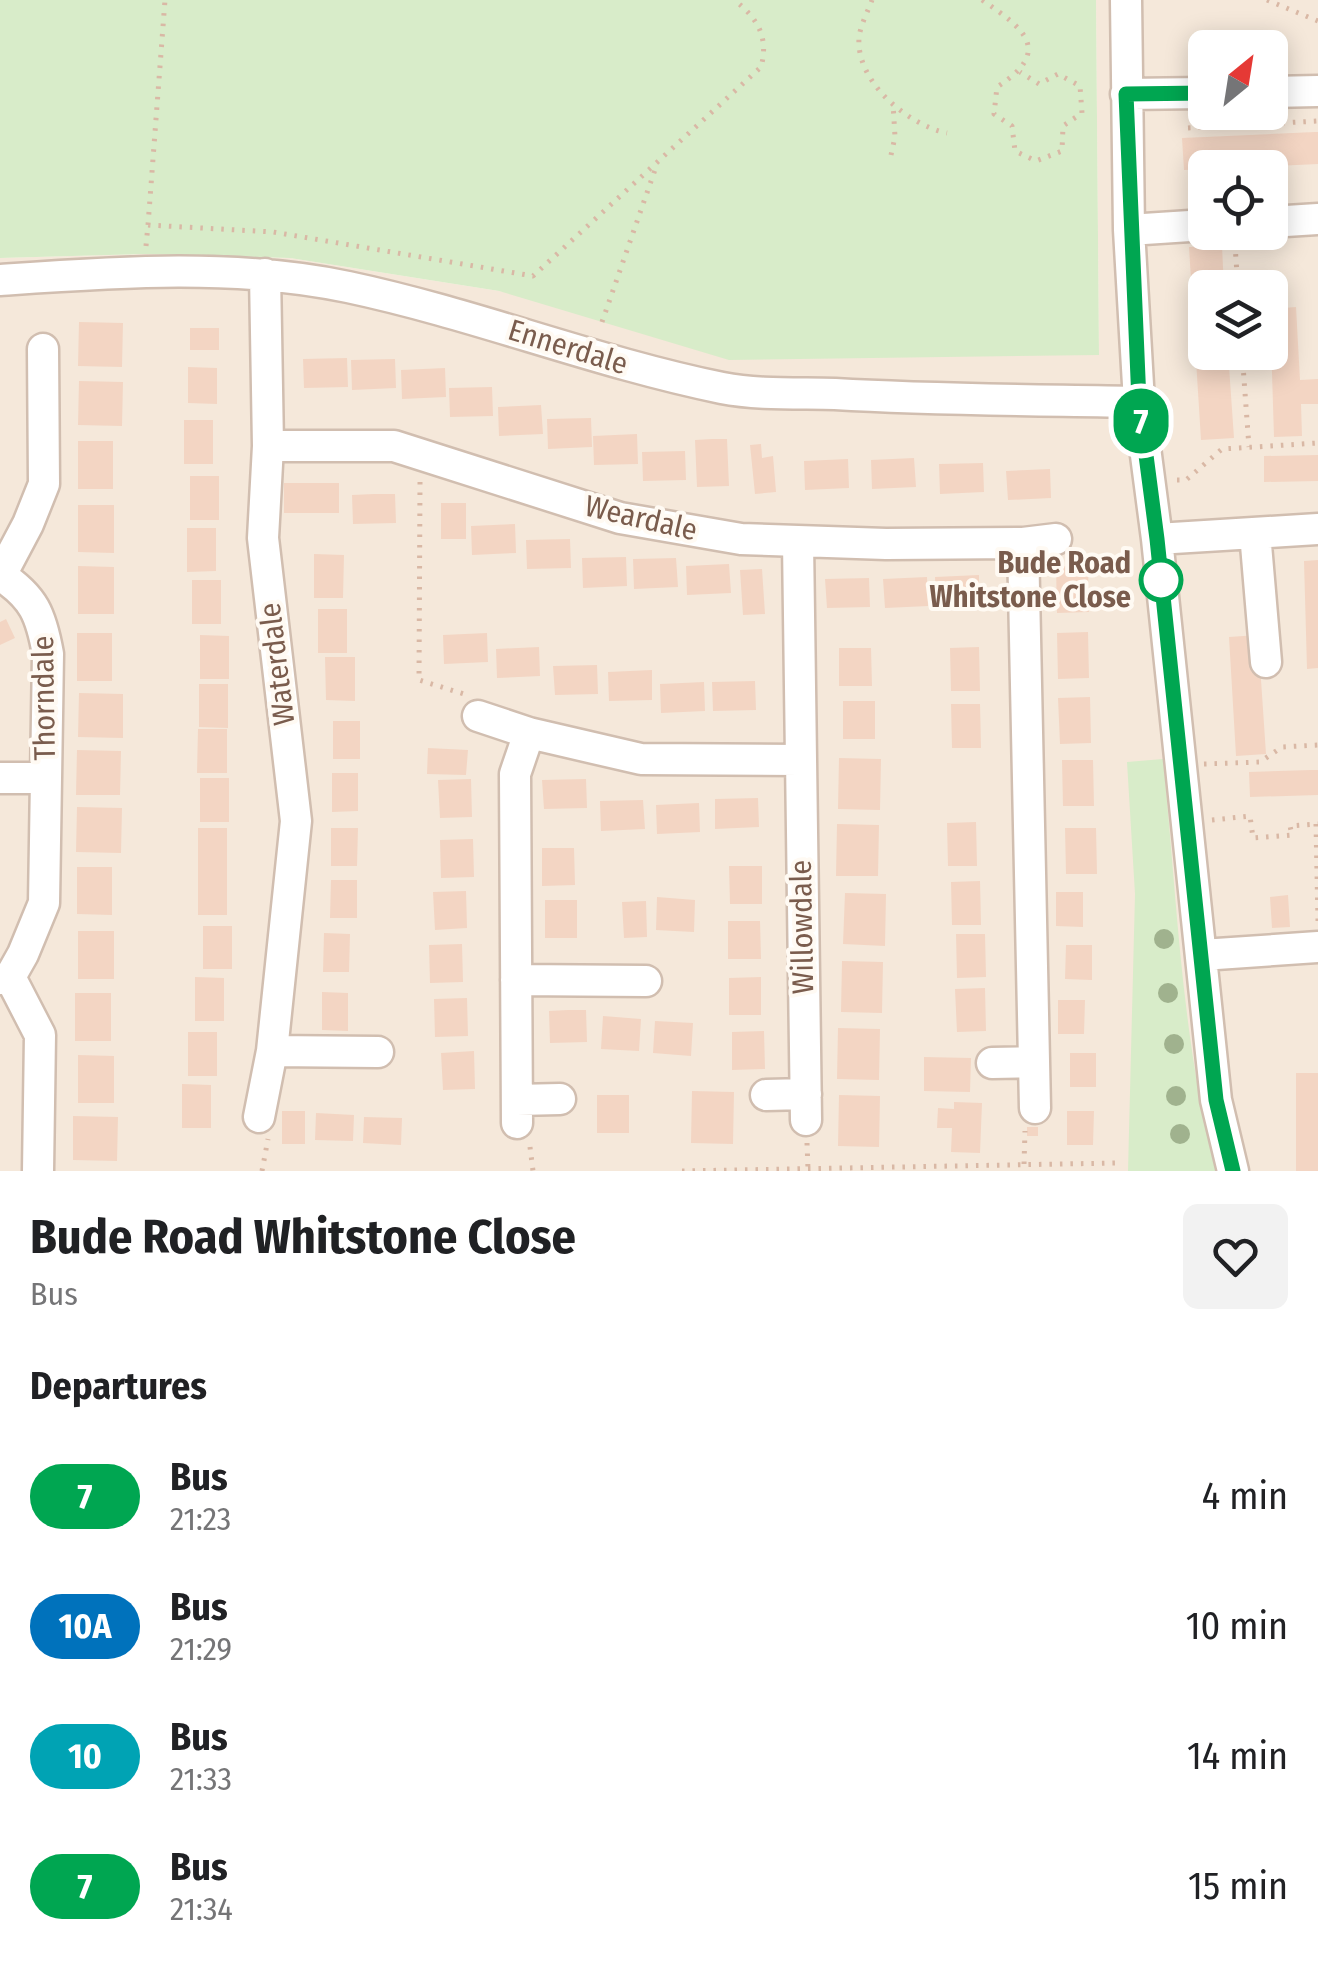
<!DOCTYPE html>
<style>
:root{--surface:#fff;--page:#f2f2f2;--text:#202124;--muted:#757577}
body{margin:0;font-family:"Fira Sans Condensed",sans-serif;background:var(--page);color:var(--text);height:100vh;display:flex;flex-direction:column;font-size:38px;white-space:nowrap}
*{box-sizing:border-box;margin:0}
p{font-size:32px;color:var(--muted)}
.icon{flex:none;width:55px;height:55px;fill:none;stroke:currentColor;stroke-width:2;stroke-linecap:round;stroke-linejoin:round}
.map{position:relative;height:1171px;overflow:hidden}
.side{display:flex;flex-direction:column;background:var(--surface);flex:1}
.side>*{flex:none}
.badge{padding:0 20px;border-radius:32px;font-size:35px;line-height:65px}
.needle{width:65px;rotate:30deg}
.buttons{position:absolute;left:1188px;top:30px;display:grid;gap:20px}
.buttons a{display:grid;place-items:center;width:100px;height:100px;border-radius:15px;background:var(--surface);box-shadow:0 5px 25px #0003;font-size:50px}
.map>.badge{position:absolute;translate:-50% -50%;box-shadow:0 0 0 5px #fff}
h2{padding:0 30px;font-size:38px;line-height:90px}
.round{display:grid;place-items:center;flex:none;width:105px;height:105px;border-radius:15px;background:var(--page)}
.head{display:flex;align-items:center;justify-content:space-between;height:170px;padding:0 30px}
h1{font-size:48px;font-weight:700;line-height:75px}
ul{padding:0;list-style:none}
li{display:flex;align-items:center;gap:30px;height:130px;padding:0 30px}
li div{flex:1}
li b{display:block;font-size:38px}
li em{font-style:normal}
li .badge{min-width:110px;font-weight:700;text-align:center}
.map>svg:first-child{display:block}
.residential{fill:#f5e8da;fill-rule:evenodd}
.green{fill:#d8ecc9}
.building{fill:#f3d5c3}
.lines{fill:none;stroke-linecap:round;stroke-linejoin:round}
.minor-casing{stroke:#d1beb0;stroke-width:35}
.path{stroke:#d9b8a5;stroke-width:5;stroke-dasharray:2.5 8;stroke-linecap:butt}
.minor{stroke:#fff;stroke-width:30}
.tree{fill:#a0b28e}
.line-casing{stroke:#fff;stroke-width:22}
.line{stroke:#00a651;stroke-width:15}
.stop-dot{fill:#fff;stroke:#00a651;stroke-width:5}
.labels{text-anchor:middle;dominant-baseline:central;stroke-width:8;stroke-linejoin:round;paint-order:stroke}
.street-label{font-size:30px;fill:#7a5c4d;stroke:#fffaf3}
.stop-label{font-size:30px;font-weight:bold;fill:#7a5c4d;stroke:#fffaf3;text-anchor:end}
</style>
<div class="map">
<svg width="1318" height="1171" viewBox="0 0 1318 1171">
<rect width="100%" height="100%" fill="#fdf6ec"/>
<path class="residential" d="M 1096,0 L 1318,0 L 1318,1171 L 0,1171 L 0,258 L 145,254 L 290,258 L 499,291 L 1099,355 ZM 1205,48 L 1270,48 L 1270,112 L 1205,112 ZM 1205,168 L 1270,168 L 1270,232 L 1205,232 ZM 1205,288 L 1270,288 L 1270,352 L 1205,352 Z"/>
<path class="green" d="M 0,0 L 1096,0 L 1099,355 L 729,360 L 499,291 L 290,258 L 145,254 L 0,258 Z
M 1163,759 C 1177,896 1181,1038 1216,1171 L 1128,1171 L 1135,894 L 1127,762 Z"/>
<path class="building" d="M 1315,132 L 1318,132 L 1318,164 L 1184,170 L 1182,138 Z
M 1222,246 L 1224,288 L 1205,288 L 1205,352 L 1228,352 L 1234,438 L 1201,440 L 1189,247 Z
M 1296,307 L 1300,380 L 1318,379 L 1318,404 L 1301,404 L 1302,436 L 1274,437 L 1270,309 Z
M 79,322 L 123,323 L 122,367 L 78,366 Z
M 190,328 L 219,328 L 219,350 L 190,350 Z
M 347,358 L 348,387 L 304,388 L 303,359 Z
M 395,359 L 396,388 L 352,390 L 351,360 Z
M 188,367 L 217,368 L 217,404 L 188,403 Z
M 445,368 L 446,397 L 402,399 L 401,370 Z
M 79,381 L 123,382 L 122,426 L 78,425 Z
M 492,387 L 493,416 L 450,417 L 449,388 Z
M 541,405 L 543,434 L 499,436 L 498,407 Z
M 591,418 L 592,447 L 548,449 L 547,419 Z
M 184,420 L 213,420 L 213,464 L 184,464 Z
M 637,434 L 638,464 L 594,465 L 593,436 Z
M 712,439 L 727,439 L 729,486 L 697,487 L 695,440 Z
M 78,441 L 113,441 L 113,489 L 78,489 Z
M 761,444 L 762,458 L 773,456 L 776,492 L 755,494 L 750,445 Z
M 685,451 L 686,480 L 643,481 L 642,452 Z
M 1318,455 L 1318,481 L 1264,482 L 1264,456 Z
M 914,458 L 916,487 L 872,489 L 871,460 Z
M 848,459 L 849,488 L 805,490 L 804,461 Z
M 983,463 L 984,492 L 940,494 L 939,464 Z
M 1050,469 L 1051,498 L 1008,500 L 1006,471 Z
M 190,476 L 219,476 L 219,520 L 190,520 Z
M 284,483 L 339,483 L 339,513 L 284,513 Z
M 374,494 L 395,494 L 396,523 L 353,524 L 352,495 Z
M 441,503 L 466,503 L 466,539 L 441,539 Z
M 78,505 L 114,505 L 114,553 L 78,552 Z
M 515,524 L 516,553 L 472,555 L 471,526 Z
M 187,528 L 216,528 L 216,571 L 187,572 Z
M 570,539 L 571,568 L 527,569 L 526,540 Z
M 314,554 L 344,555 L 343,598 L 314,598 Z
M 626,557 L 627,586 L 583,588 L 582,558 Z
M 676,558 L 678,587 L 634,589 L 633,559 Z
M 1318,560 L 1318,668 L 1307,669 L 1304,561 Z
M 729,564 L 731,593 L 687,595 L 686,566 Z
M 78,566 L 114,567 L 114,614 L 78,614 Z
M 1056,566 L 1088,566 L 1089,612 L 1057,613 Z
M 762,569 L 765,614 L 743,615 L 740,570 Z
M 979,575 L 979,604 L 936,606 L 935,577 Z
M 927,577 L 928,606 L 885,608 L 883,579 Z
M 869,578 L 870,607 L 827,608 L 825,579 Z
M 192,580 L 221,580 L 221,624 L 192,624 Z
M 318,609 L 347,609 L 347,653 L 318,653 Z
M 6,619 L 15,638 L 0,645 L 0,622 Z
M 1088,632 L 1089,678 L 1058,679 L 1057,633 Z
M 77,633 L 112,633 L 112,681 L 77,681 Z
M 487,633 L 488,662 L 444,664 L 443,635 Z
M 200,635 L 229,636 L 229,679 L 200,679 Z
M 1258,635 L 1266,754 L 1236,756 L 1229,637 Z
M 539,647 L 540,676 L 497,678 L 496,649 Z
M 979,647 L 980,691 L 951,691 L 950,648 Z
M 839,648 L 871,648 L 872,686 L 839,686 Z
M 325,657 L 355,657 L 355,701 L 326,700 Z
M 597,665 L 598,694 L 555,695 L 553,666 Z
M 652,670 L 652,700 L 609,701 L 608,672 Z
M 755,681 L 756,710 L 713,711 L 712,682 Z
M 704,682 L 705,711 L 661,713 L 660,684 Z
M 199,684 L 228,684 L 228,728 L 199,727 Z
M 79,693 L 123,694 L 123,738 L 78,737 Z
M 1090,697 L 1091,743 L 1060,744 L 1058,698 Z
M 843,701 L 875,701 L 875,739 L 843,739 Z
M 951,704 L 980,704 L 981,748 L 952,748 Z
M 333,721 L 360,721 L 360,759 L 333,759 Z
M 198,729 L 227,729 L 227,773 L 197,773 Z
M 428,748 L 468,750 L 466,775 L 427,774 Z
M 77,750 L 121,751 L 120,795 L 76,795 Z
M 839,758 L 881,759 L 880,810 L 838,809 Z
M 1062,760 L 1093,760 L 1094,806 L 1063,806 Z
M 1311,770 L 1318,770 L 1318,795 L 1250,797 L 1249,772 Z
M 332,773 L 358,773 L 358,811 L 332,812 Z
M 200,778 L 229,778 L 229,822 L 200,822 Z
M 471,779 L 472,817 L 440,818 L 438,780 Z
M 586,779 L 587,808 L 544,809 L 542,780 Z
M 758,798 L 759,827 L 715,829 L 715,799 Z
M 643,800 L 645,829 L 601,831 L 600,801 Z
M 699,803 L 700,832 L 657,834 L 656,805 Z
M 77,807 L 122,808 L 121,853 L 76,852 Z
M 976,822 L 977,866 L 948,866 L 947,823 Z
M 837,824 L 879,825 L 878,876 L 836,876 Z
M 198,828 L 227,828 L 227,915 L 198,915 Z
M 331,828 L 358,828 L 357,866 L 331,866 Z
M 1065,828 L 1096,828 L 1097,874 L 1066,874 Z
M 473,839 L 474,877 L 441,878 L 440,840 Z
M 542,848 L 574,848 L 575,885 L 542,886 Z
M 729,866 L 762,866 L 762,904 L 730,904 Z
M 77,867 L 112,867 L 112,915 L 77,914 Z
M 331,880 L 357,880 L 357,918 L 330,918 Z
M 980,881 L 981,925 L 952,925 L 951,882 Z
M 466,891 L 467,928 L 435,930 L 433,892 Z
M 1056,892 L 1083,892 L 1083,927 L 1056,926 Z
M 845,893 L 886,894 L 885,946 L 843,944 Z
M 1288,895 L 1290,927 L 1272,928 L 1270,897 Z
M 657,897 L 695,900 L 694,932 L 656,930 Z
M 545,900 L 577,900 L 577,938 L 545,938 Z
M 646,901 L 647,937 L 624,938 L 622,902 Z
M 728,921 L 760,921 L 761,959 L 728,959 Z
M 203,926 L 232,926 L 232,969 L 203,969 Z
M 78,931 L 114,931 L 114,979 L 78,979 Z
M 324,933 L 350,934 L 349,972 L 323,972 Z
M 956,934 L 985,934 L 986,977 L 957,978 Z
M 462,944 L 463,982 L 430,983 L 429,945 Z
M 1066,945 L 1092,945 L 1092,980 L 1065,979 Z
M 842,961 L 883,962 L 882,1013 L 841,1012 Z
M 195,977 L 224,978 L 224,1021 L 195,1021 Z
M 761,977 L 761,1015 L 729,1015 L 729,978 Z
M 985,988 L 986,1031 L 957,1032 L 955,989 Z
M 322,992 L 348,993 L 348,1031 L 322,1030 Z
M 75,993 L 111,993 L 111,1041 L 75,1041 Z
M 467,998 L 468,1036 L 435,1037 L 434,999 Z
M 1058,1000 L 1085,1000 L 1084,1034 L 1058,1034 Z
M 568,1010 L 586,1010 L 587,1042 L 550,1043 L 549,1011 Z
M 603,1016 L 641,1019 L 639,1051 L 601,1049 Z
M 655,1021 L 693,1023 L 691,1056 L 653,1053 Z
M 838,1028 L 880,1029 L 879,1080 L 837,1079 Z
M 764,1031 L 765,1069 L 732,1070 L 732,1032 Z
M 188,1032 L 217,1032 L 217,1076 L 188,1076 Z
M 474,1051 L 475,1089 L 443,1090 L 441,1053 Z
M 1070,1053 L 1096,1053 L 1096,1087 L 1070,1087 Z
M 78,1055 L 114,1056 L 114,1103 L 78,1103 Z
M 924,1057 L 971,1058 L 970,1092 L 924,1091 Z
M 1296,1073 L 1318,1073 L 1318,1171 L 1296,1171 Z
M 182,1084 L 211,1085 L 211,1128 L 182,1128 Z
M 692,1091 L 734,1092 L 733,1144 L 691,1143 Z
M 597,1095 L 629,1095 L 629,1133 L 597,1133 Z
M 839,1095 L 880,1096 L 879,1147 L 838,1146 Z
M 954,1102 L 982,1103 L 980,1153 L 951,1152 L 952,1128 L 937,1128 L 938,1108 L 954,1109 Z
M 282,1111 L 305,1111 L 305,1144 L 282,1144 Z
M 1067,1111 L 1094,1111 L 1093,1145 L 1067,1145 Z
M 316,1113 L 354,1115 L 353,1141 L 315,1140 Z
M 73,1116 L 118,1117 L 117,1161 L 73,1160 Z
M 364,1117 L 402,1118 L 401,1145 L 363,1143 Z
M 1027,1127 L 1038,1127 L 1038,1136 L 1027,1136 Z"/>
<g class="lines">
<defs>
<path id="minor" d="M 1126,0 L 1129,230 L 1139,402 L 1157,539 L 1216,1100 L 1233,1171
M 1270,92 L 1318,91
M 1126,94 L 1205,93
M 1270,222 L 1318,219
M 1129,230 L 1205,225
M 0,280 C 115,272 234,263 348,287 C 475,314 595,362 722,388 C 758,395 798,393 835,394 C 936,400 1037,400 1139,402
M 268,446 L 394,446 L 620,518 L 741,539 L 886,544 L 1023,543 L 1056,539
M 1255,533 L 1266,662
M 1157,539 L 1318,529
M 798,542 L 806,1120
M 1023,543 L 1035,1108
M 0,575 C 34,597 41,615 48,654 L 44,903 L 23,954 L 10,977 L 0,979
M 1,575 L 28,524 L 44,484 L 43,349
M 478,716 L 529,733 L 641,759 L 799,760
M 0,778 L 46,778
M 1202,955 L 1318,947
M 10,977 L 40,1035 L 38,1171
M 516,980 L 646,981
M 272,1051 L 378,1052
M 992,1063 L 1034,1062
M 766,1095 L 806,1094
M 517,1100 L 560,1099
M 259,1117 L 272,1051 L 296,821 L 263,538 L 268,446 L 265,274
M 517,1123 L 515,774 L 529,733"/>
</defs>
<use href="#minor" class="minor-casing"/>
<path class="path" d="M 872,0 C 868,11 860,26 859,38 C 856,82 908,125 947,133
M 982,0 C 1025,29 1053,51 997,87 L 994,114 L 1012,126 L 1015,151 L 1036,161 L 1062,151 L 1063,126 L 1082,113 L 1080,86 L 1058,74 L 1039,84 L 1020,72
M 1267,0 L 1318,21
M 1188,128 L 1318,121
M 891,155 L 895,137 L 893,103
M 148,225 L 165,0
M 146,246 L 148,225 L 273,232 L 533,276 L 761,67 C 769,38 758,18 734,0
M 1238,288 L 1235,245 L 1255,244
M 602,322 L 657,164
M 1242,352 L 1249,447
M 1177,480 L 1186,480 L 1222,449 L 1318,443
M 420,482 L 419,680 L 464,694
M 1204,764 L 1260,762 L 1282,747 L 1318,745
M 1212,820 L 1250,816 L 1253,838 L 1292,835 L 1290,826 L 1318,824
M 1316,824 L 1318,921
M 807,1143 L 808,1169
M 530,1147 L 533,1171
M 1024,1164 L 1025,1131
M 262,1171 L 268,1139
M 682,1171 L 1115,1163 L 1115,1171"/>
<use href="#minor" class="minor"/>
</g>
<g class="tree">
<circle cx="1164" cy="939" r="10"/>
<circle cx="1168" cy="993" r="10"/>
<circle cx="1174" cy="1044" r="10"/>
<circle cx="1176" cy="1096" r="10"/>
<circle cx="1180" cy="1134" r="10"/>
</g>
<g class="lines">
<defs>
<path id="line" d="M 1205,93 L 1126,94 L 1139,402 L 1157,539 L 1216,1100 L 1233,1171"/>
</defs>
<use href="#line" class="line-casing"/>
<use href="#line" class="line"/>
</g>
<circle class="stop-dot" cx="1161" cy="580" r="20"/>
<g class="labels">
<g class="street-label">
<text transform="translate(568 347) rotate(17)">Ennerdale</text>
<text transform="translate(641 518) rotate(13)">Weardale</text>
<text transform="translate(277 664) rotate(-97)">Waterdale</text>
<text transform="translate(44 698) rotate(-91)">Thorndale</text>
<text transform="translate(802 927) rotate(-91)">Willowdale</text>
</g>
<g class="stop-label">
<text x="1131" y="563">Bude Road<tspan x="1131" dy="34">Whitstone Close</tspan></text>
</g>
</g>
</svg>
<div class="buttons">
<a><svg class="needle" viewBox="-14 -14 28 28"><path d="M0-13l5 13h-10z" fill="#e53935"/><path d="M0 13l5-13h-10z" fill="#757577"/></svg></a>
<a><svg class="icon" aria-label="locate" viewBox="0 0 24 24"><circle cx="12" cy="12" r="6"/><path d="M12 2v4M12 18v4M2 12h4M18 12h4"/></svg></a>
<a><svg class="icon" aria-label="layers" viewBox="0 0 24 24"><path d="M12 4l9 5-9 5-9-5zM3 14l9 5 9-5"/></svg></a>
</div>
<b class="badge" style="left:1141px;top:421px;background:#00a651;color:#fff">7</b>
</div>
<section class="side">
<div class="head"><div><h1>Bude Road Whitstone Close</h1><p>Bus</p></div><a class="round"><svg class="icon" aria-label="heart" viewBox="0 0 24 24"><path d="M12 20l-8-8c-3-5 5-10 8-4 3-6 11-1 8 4z"/></svg></a></div>
<h2>Departures</h2>
<ul>
<li><span class="badge" style="background:#00a651;color:#fff">7</span><div><b>Bus</b><p>21:23</p></div><em>4 min</em></li>
<li><span class="badge" style="background:#0072bc;color:#fff">10A</span><div><b>Bus</b><p>21:29</p></div><em>10 min</em></li>
<li><span class="badge" style="background:#00a3b4;color:#fff">10</span><div><b>Bus</b><p>21:33</p></div><em>14 min</em></li>
<li><span class="badge" style="background:#00a651;color:#fff">7</span><div><b>Bus</b><p>21:34</p></div><em>15 min</em></li>
</ul>
</section>
